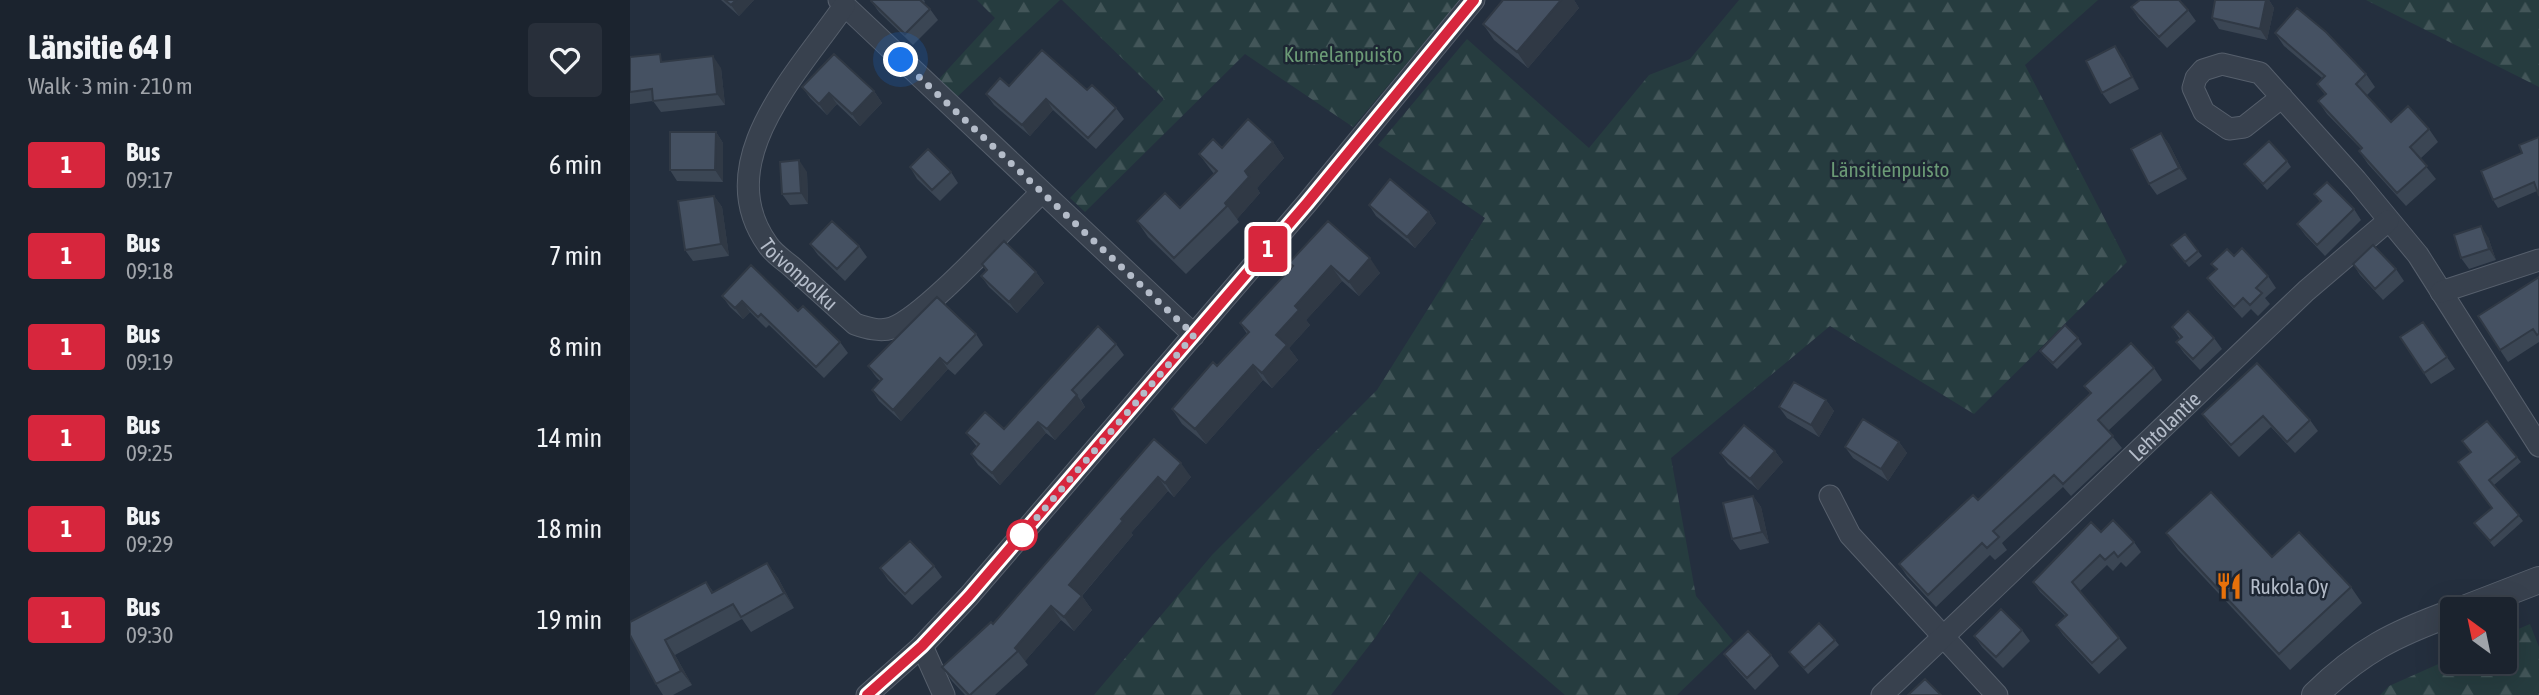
<!DOCTYPE html>
<meta charset="utf-8">
<style>
:root{--surface:#1b232e;--page:#282f3a;--text:#f1f3f6;--muted:#a0a4aa;--line:#39404a}
body{margin:0;font-family:"Asap Condensed",sans-serif;background:var(--page);color:var(--text);height:100vh;display:flex;flex-direction:column;font-size:26px;white-space:nowrap}
*{box-sizing:border-box;margin:0}
p{font-size:23px;color:var(--muted)}
.icon{flex:none;width:38px;height:38px;fill:none;stroke:currentColor;stroke-width:2;stroke-linecap:round;stroke-linejoin:round}
.map{position:relative;flex:1;overflow:hidden}
.panel{display:flex;flex-direction:column;background:var(--surface);width:630px}
.panel>*{flex:none}
.badge{padding:0 14px;border-radius:5px;font-size:24px;line-height:46px}
.needle{width:46px;rotate:327deg}
.tools{position:absolute;left:1810px;top:597px;display:grid;gap:14px}
.tools a{display:grid;place-items:center;width:77px;height:77px;border-radius:7px;background:var(--surface);box-shadow:0 7px 28px #0002,0 0 0 2px var(--line);font-size:35px}
.you{position:absolute;width:35px;height:35px;margin:-18px;border:5px solid #fff;border-radius:50%;background:#1a73e8;box-shadow:0 0 0 10px #1a73e833}
.map>.badge{position:absolute;translate:-50% -50%;box-shadow:0 0 0 4px #fff}
.round{display:grid;place-items:center;flex:none;width:74px;height:74px;border-radius:7px;background:var(--page)}
.head{display:flex;align-items:center;justify-content:space-between;height:119px;padding:0 28px}
h1{font-size:33px;font-weight:700;line-height:52px}
ul{padding:0;list-style:none}
li{display:flex;align-items:center;gap:21px;height:91px;padding:0 28px}
li div{flex:1}
li b{display:block;font-size:26px}
li em{font-style:normal}
li .badge{min-width:77px;font-weight:700;text-align:center}
main{display:flex;flex:1;min-height:0}
.map>svg:first-child{display:block}
.forest{fill:url(#forest-firs)}
.lines{fill:none;stroke-linecap:round;stroke-linejoin:round}
.minor-casing{stroke:#565f6c;stroke-width:23}
.tertiary-casing{stroke:#565f6c;stroke-width:28}
.minor{stroke:#38414e;stroke-width:21}
.tertiary{stroke:#38414e;stroke-width:26}
.wall{fill:#3b4654}
.shaded-wall{fill:#303945}
.building{fill:#455162;stroke:#303945;stroke-width:2}
.line-casing{stroke:#fff;stroke-width:16}
.line{stroke:#d7263d;stroke-width:10}
.walk{stroke:#b4bcc9;stroke-width:7;stroke-dasharray:0 12.6}
.stop-dot{fill:#fff;stroke:#d7263d;stroke-width:3.5}
.labels{text-anchor:middle;dominant-baseline:central;stroke-width:5;stroke-linejoin:round;paint-order:stroke}
.park-label{font-size:21px;fill:#6b9a76;stroke:#1d2633}
.street-label{font-size:21px;fill:#b4bcc9;stroke:#1d2633}
.poi-label{font-size:21px;fill:#b4bcc9;stroke:#1d2633;text-anchor:start}
</style>
<main>
<section class="panel">
<div class="head"><div><h1>Länsitie 64 I</h1><p>Walk · 3 min · 210 m</p></div><a class="round"><svg class="icon" aria-label="heart" viewBox="0 0 24 24"><path d="M12 20l-8-8c-3-5 5-10 8-4 3-6 11-1 8 4z"/></svg></a></div>
<ul>
<li><span class="badge" style="background:#d7263d;color:#fff">1</span><div><b>Bus</b><p>09:17</p></div><em>6 min</em></li>
<li><span class="badge" style="background:#d7263d;color:#fff">1</span><div><b>Bus</b><p>09:18</p></div><em>7 min</em></li>
<li><span class="badge" style="background:#d7263d;color:#fff">1</span><div><b>Bus</b><p>09:19</p></div><em>8 min</em></li>
<li><span class="badge" style="background:#d7263d;color:#fff">1</span><div><b>Bus</b><p>09:25</p></div><em>14 min</em></li>
<li><span class="badge" style="background:#d7263d;color:#fff">1</span><div><b>Bus</b><p>09:29</p></div><em>18 min</em></li>
<li><span class="badge" style="background:#d7263d;color:#fff">1</span><div><b>Bus</b><p>09:30</p></div><em>19 min</em></li>
</ul>
</section>
<div class="map">
<svg width="1909" height="695" viewBox="0 0 1909 695">
<defs>
<pattern id="forest-firs" width="22" height="20" patternUnits="userSpaceOnUse" patternTransform="scale(1.75)"><rect width="22" height="20" fill="#263c3f"/><path d="M5 1l3.5 6h-7zM16 11l3.5 6h-7z" fill="#435659"/></pattern>
</defs>
<rect width="100%" height="100%" fill="#242f3e"/>
<path class="forest" d="M 347,0 L 430,0 L 327,97 L 309,79 L 365,18 Z
M 432,0 L 830,0 L 723,127 L 615,54 L 455,212 L 440,198 L 534,99 Z
M 1109,0 L 1468,0 L 1395,65 L 1497,262 L 1344,414 L 1200,326 L 1041,458 L 1066,596 L 1103,641 L 1047,695 L 935,695 L 790,571 L 745,638 L 701,695 L 464,695 L 582,555 L 747,390 L 855,218 L 748,145 L 837,39 L 959,148 L 1019,75 L 1060,59 Z
M 1736,0 L 1909,0 L 1909,87 Z
M 1900,624 L 1909,647 L 1909,695 L 1750,695 L 1759,686 L 1822,658 L 1822,662 L 1874,662 L 1874,635 Z"/>
<g class="lines">
<defs>
<g id="minor">
<path d="M 209,0 L 564,335"/>
<path id="s1" d="M 214,6 C 169,72 78,162 138,245 C 144,254 154,260 162,267 C 183,286 204,305 225,324 C 237,328 250,332 262,328 C 296,316 380,222 411,193"/>
<path d="M 1652,97 L 1614,127 L 1599,129 L 1574,112 L 1563,88 L 1566,78 L 1573,70 L 1592,64 L 1630,73 L 1726,180 L 1788,255 L 1909,446"/>
<path d="M 1811,292 L 1909,260"/>
<path d="M 1200,496 L 1220,535 L 1367,695"/>
<path d="M 292,646 L 314,695"/>
<path d="M 237,695 L 292,646 L 339,596 L 677,203 L 844,0"/>
<path id="s2" d="M 1252,695 L 1676,291 L 1758,221"/>
</g>
<path id="tertiary" d="M 1834,609 L 1909,580
M 1685,695 C 1730,651 1764,634 1822,613"/>
</defs>
<use href="#minor" class="minor-casing"/>
<use href="#tertiary" class="tertiary-casing"/>
<use href="#minor" class="minor"/>
<use href="#tertiary" class="tertiary"/>
</g>
<path class="wall" d="M 91,0 L 124,0 L 109,16 Z
M 242,0 L 294,0 L 295,2 L 294,3 L 300,9 L 308,20 L 283,45 L 249,12 L 241,1 Z
M 873,0 L 944,0 L 949,8 L 898,68 L 864,40 L 853,24 Z
M 1585,0 L 1639,0 L 1644,8 L 1637,40 L 1589,29 L 1582,18 Z
M 1501,7 L 1558,10 L 1566,21 L 1537,48 L 1509,19 Z
M 1645,33 L 1736,74 L 1745,87 L 1736,96 L 1761,122 L 1799,129 L 1808,142 L 1790,159 L 1806,179 L 1776,206 L 1738,164 L 1729,151 L 1731,149 L 1697,114 L 1688,101 L 1695,95 L 1687,84 L 1692,78 L 1654,46 Z
M 0,57 L 91,68 L 95,105 L 31,112 L 23,101 L 0,104 Z
M 1493,57 L 1509,89 L 1480,104 L 1472,93 Z
M 379,86 L 457,90 L 486,108 L 494,119 L 466,149 L 423,110 L 400,136 L 364,105 L 356,94 Z
M 172,87 L 244,91 L 252,103 L 230,126 L 207,104 L 197,115 L 180,98 Z
M 86,132 L 93,143 L 93,182 L 47,181 L 40,170 Z
M 1531,133 L 1539,144 L 1557,179 L 1527,195 L 1519,184 Z
M 643,142 L 654,158 L 627,188 L 630,193 L 607,219 L 609,222 L 556,274 L 518,237 L 507,221 L 550,208 L 584,174 L 569,154 L 592,148 Z
M 1892,153 L 1907,191 L 1868,208 L 1863,200 Z
M 1657,161 L 1661,167 L 1637,190 L 1614,164 Z
M 280,167 L 321,172 L 328,183 L 310,201 L 287,179 Z
M 177,172 L 178,204 L 160,205 L 152,194 Z
M 1684,194 L 1724,209 L 1731,220 L 1695,256 L 1675,235 L 1667,224 L 1690,202 Z
M 84,196 L 92,207 L 99,256 L 63,261 L 55,250 Z
M 739,205 L 799,212 L 806,223 L 785,248 L 746,216 Z
M 698,221 L 750,273 L 729,296 L 712,281 L 676,320 L 680,325 L 659,348 L 668,360 L 642,388 L 633,380 L 576,444 L 552,424 L 542,409 L 587,366 L 617,334 L 610,323 L 662,267 L 659,263 Z
M 1858,237 L 1866,260 L 1839,269 L 1831,258 Z
M 180,244 L 229,246 L 237,257 L 215,281 L 188,255 Z
M 1545,251 L 1568,251 L 1572,256 L 1559,267 Z
M 1604,256 L 1638,276 L 1646,288 L 1635,298 L 1640,304 L 1628,316 L 1621,309 L 1612,318 L 1585,289 L 1577,278 L 1586,270 L 1581,264 Z
M 352,264 L 406,272 L 414,283 L 387,313 L 359,287 L 351,276 L 356,271 Z
M 1723,264 L 1766,269 L 1774,281 L 1753,300 L 1730,275 Z
M 1909,277 L 1909,342 L 1878,362 L 1870,350 Z
M 92,296 L 168,311 L 210,342 L 218,353 L 194,378 L 139,325 L 136,328 L 120,312 L 113,319 L 100,307 Z
M 1793,322 L 1825,369 L 1801,384 L 1770,337 Z
M 1542,327 L 1584,338 L 1592,349 L 1570,370 L 1554,353 L 1546,342 L 1550,339 Z
M 346,334 L 353,345 L 325,375 L 318,369 L 271,421 L 249,401 L 242,390 L 250,381 L 246,377 L 238,366 Z
M 1448,338 L 1452,344 L 1427,369 L 1414,356 L 1410,351 Z
M 486,344 L 494,355 L 451,400 L 455,407 L 425,440 L 416,433 L 370,485 L 348,465 L 341,454 L 347,447 L 336,433 L 374,429 Z
M 1627,363 L 1680,420 L 1688,431 L 1665,453 L 1641,427 L 1609,457 L 1580,425 L 1572,414 Z
M 1524,368 L 1532,380 L 1478,431 L 1492,448 L 1441,496 L 1433,487 L 1372,543 L 1377,550 L 1365,560 L 1360,555 L 1306,607 L 1277,576 L 1269,564 L 1348,500 L 1460,393 L 1454,386 Z
M 1196,400 L 1204,411 L 1189,437 L 1157,418 L 1149,407 Z
M 524,439 L 561,477 L 544,497 L 538,491 L 501,533 L 503,535 L 452,596 L 462,610 L 444,631 L 431,620 L 395,661 L 398,665 L 365,695 L 335,695 L 322,681 L 312,667 L 363,624 Z
M 1832,441 L 1887,457 L 1891,462 L 1864,485 L 1893,521 L 1864,547 L 1844,523 L 1862,508 L 1841,452 Z
M 1269,442 L 1277,453 L 1258,481 L 1223,458 L 1215,447 Z
M 1145,451 L 1153,462 L 1128,490 L 1098,464 L 1090,453 Z
M 1123,496 L 1131,507 L 1139,543 L 1110,550 L 1102,539 Z
M 1536,533 L 1642,557 L 1721,587 L 1732,603 L 1660,670 L 1548,550 Z
M 1504,542 L 1511,552 L 1496,567 L 1491,562 L 1483,571 L 1477,565 L 1450,591 L 1489,638 L 1497,648 L 1469,674 L 1433,635 L 1426,625 L 1435,616 L 1410,592 L 1403,582 Z
M 137,563 L 148,578 L 164,608 L 121,632 L 112,619 L 45,655 L 62,685 L 43,695 L 33,695 L 26,684 L 0,635 L 76,582 L 84,593 Z
M 304,566 L 312,577 L 282,605 L 258,580 L 250,568 Z
M 1392,630 L 1400,641 L 1373,668 L 1352,647 L 1344,636 Z
M 1205,640 L 1209,645 L 1178,674 L 1159,652 Z
M 1094,654 L 1141,655 L 1149,666 L 1125,690 L 1102,665 Z"/>
<path class="shaded-wall" d="M 106,0 L 124,0 L 109,16 L 101,5 Z
M 931,0 L 944,0 L 949,8 L 898,68 L 887,52 Z
M 1636,0 L 1639,0 L 1644,8 L 1637,40 L 1630,29 Z
M 1485,46 L 1493,57 L 1509,89 L 1502,77 Z
M 83,56 L 91,68 L 95,105 L 87,94 Z
M 244,91 L 252,103 L 230,126 L 222,114 Z
M 199,93 L 207,104 L 197,115 L 189,104 Z
M 416,99 L 423,110 L 400,136 L 392,125 Z
M 86,132 L 93,143 L 93,182 L 85,170 Z
M 1531,133 L 1539,144 L 1557,179 L 1549,168 Z
M 643,142 L 654,158 L 627,188 L 630,193 L 607,219 L 595,203 L 615,171 Z
M 169,160 L 177,172 L 178,204 L 171,193 Z
M 84,196 L 92,207 L 99,256 L 91,244 Z
M 799,212 L 806,223 L 785,248 L 777,237 Z
M 1851,226 L 1858,237 L 1866,260 L 1859,249 Z
M 740,258 L 750,273 L 729,296 L 719,282 Z
M 701,266 L 712,281 L 676,320 L 680,325 L 659,348 L 668,360 L 642,388 L 632,373 L 646,335 L 665,306 Z
M 406,272 L 414,283 L 387,313 L 379,302 Z
M 112,301 L 120,312 L 113,319 L 105,308 Z
M 310,358 L 318,369 L 271,421 L 263,410 Z
M 623,365 L 633,380 L 576,444 L 565,429 Z
M 447,395 L 455,407 L 425,440 L 417,429 Z
M 1196,400 L 1204,411 L 1189,437 L 1181,425 Z
M 408,422 L 416,433 L 370,485 L 362,473 Z
M 1269,442 L 1277,453 L 1258,481 L 1251,469 Z
M 1145,451 L 1153,462 L 1128,490 L 1120,479 Z
M 551,463 L 561,477 L 544,497 L 535,483 Z
M 528,477 L 538,491 L 501,533 L 503,535 L 449,599 L 439,585 L 491,519 Z
M 1123,496 L 1131,507 L 1139,543 L 1132,532 Z
M 137,563 L 148,578 L 164,608 L 154,593 Z
M 452,596 L 462,610 L 444,631 L 434,617 Z
M 421,606 L 431,620 L 395,661 L 385,648 Z
M 35,640 L 45,655 L 62,685 L 51,671 Z"/>
<path class="building" d="M 95,0 L 106,0 L 101,5 Z
M 242,0 L 290,0 L 300,9 L 275,34 L 241,1 Z
M 873,0 L 931,0 L 887,52 L 853,24 Z
M 1510,0 L 1549,0 L 1558,10 L 1529,37 L 1501,7 Z
M 1585,0 L 1636,0 L 1630,29 L 1582,18 Z
M 1667,8 L 1696,32 L 1736,74 L 1726,84 L 1761,122 L 1778,106 L 1799,129 L 1780,147 L 1797,166 L 1767,193 L 1729,151 L 1732,148 L 1688,101 L 1696,94 L 1687,84 L 1695,76 L 1645,33 Z
M 1485,46 L 1502,77 L 1472,93 L 1456,61 Z
M 412,50 L 457,90 L 462,85 L 486,108 L 458,138 L 416,99 L 392,125 L 356,94 L 370,78 L 379,86 Z
M 30,54 L 31,62 L 83,56 L 87,94 L 23,101 L 22,89 L 0,92 L 0,57 Z
M 204,54 L 244,91 L 222,114 L 199,93 L 189,104 L 172,87 Z
M 618,119 L 643,142 L 615,171 L 619,177 L 595,203 L 597,206 L 544,258 L 507,221 L 535,193 L 550,208 L 587,171 L 569,154 L 583,139 L 592,148 Z
M 40,132 L 86,132 L 85,170 L 40,170 Z
M 1531,133 L 1549,168 L 1519,184 L 1501,149 Z
M 1909,137 L 1909,196 L 1904,182 L 1863,200 L 1851,171 L 1892,153 L 1889,145 Z
M 1639,141 L 1657,161 L 1633,184 L 1614,164 Z
M 298,149 L 321,172 L 302,190 L 280,167 Z
M 169,160 L 171,193 L 152,194 L 150,162 Z
M 760,179 L 799,212 L 777,237 L 739,205 Z
M 1697,182 L 1724,209 L 1687,245 L 1667,224 L 1691,201 L 1684,194 Z
M 84,196 L 91,244 L 55,250 L 48,201 Z
M 202,221 L 229,246 L 207,269 L 180,244 Z
M 698,221 L 740,258 L 719,282 L 701,266 L 665,306 L 669,310 L 646,335 L 657,345 L 632,373 L 623,365 L 565,429 L 542,409 L 583,362 L 587,366 L 619,332 L 610,323 L 663,266 L 659,263 Z
M 1851,226 L 1859,249 L 1831,258 L 1824,235 Z
M 1555,234 L 1568,251 L 1555,262 L 1541,245 Z
M 374,241 L 406,272 L 379,302 L 351,276 L 357,270 L 352,264 Z
M 1743,245 L 1766,269 L 1745,289 L 1723,264 Z
M 1612,248 L 1638,276 L 1626,288 L 1632,293 L 1620,305 L 1613,298 L 1604,307 L 1577,278 L 1587,269 L 1581,264 L 1597,249 L 1604,256 Z
M 121,265 L 168,311 L 173,306 L 210,342 L 186,367 L 131,314 L 128,317 L 112,301 L 105,308 L 92,296 Z
M 1909,277 L 1909,334 L 1907,335 L 1903,329 L 1870,350 L 1848,316 Z
M 307,297 L 346,334 L 317,364 L 310,358 L 263,410 L 242,390 L 252,379 L 238,366 Z
M 1558,311 L 1584,338 L 1563,359 L 1546,342 L 1552,337 L 1542,327 Z
M 1793,322 L 1817,357 L 1794,373 L 1770,337 Z
M 1435,325 L 1448,338 L 1423,363 L 1410,351 Z
M 468,326 L 486,344 L 442,390 L 447,395 L 417,429 L 408,422 L 362,473 L 341,454 L 349,444 L 336,433 L 355,412 L 374,429 Z
M 1501,343 L 1524,368 L 1468,420 L 1483,436 L 1433,484 L 1424,475 L 1363,531 L 1369,537 L 1357,548 L 1352,543 L 1298,595 L 1269,564 L 1343,495 L 1348,500 L 1461,393 L 1454,386 Z
M 1627,363 L 1680,420 L 1657,442 L 1633,416 L 1601,445 L 1572,414 Z
M 1164,382 L 1196,400 L 1181,425 L 1149,407 Z
M 1233,419 L 1269,442 L 1251,469 L 1215,447 Z
M 1857,421 L 1887,457 L 1859,480 L 1889,515 L 1860,541 L 1844,523 L 1862,508 L 1828,462 L 1841,452 L 1832,441 Z
M 1114,425 L 1145,451 L 1120,479 L 1090,453 Z
M 524,439 L 551,463 L 535,483 L 528,477 L 491,519 L 493,521 L 439,585 L 452,596 L 434,617 L 421,606 L 385,648 L 388,651 L 340,695 L 339,695 L 312,667 L 361,622 L 363,624 Z
M 1581,492 L 1642,557 L 1669,532 L 1721,587 L 1649,654 L 1536,533 Z
M 1123,496 L 1132,532 L 1102,539 L 1093,503 Z
M 1483,520 L 1504,542 L 1488,557 L 1484,552 L 1475,560 L 1470,555 L 1442,582 L 1489,638 L 1462,663 L 1426,625 L 1437,615 L 1403,582 L 1461,522 L 1471,532 Z
M 280,541 L 304,566 L 275,594 L 250,568 Z
M 137,563 L 154,593 L 111,617 L 103,604 L 35,640 L 51,671 L 26,684 L 0,635 L 0,622 L 76,582 L 82,593 Z
M 1371,609 L 1392,630 L 1366,657 L 1344,636 Z
M 1189,623 L 1205,640 L 1174,668 L 1159,652 Z
M 1118,631 L 1141,655 L 1117,678 L 1094,654 Z
M 1295,679 L 1311,695 L 1278,695 Z"/>
<g class="lines">
<defs>
<path id="line" d="M 237,695 L 292,646 L 339,596 L 677,203 L 844,0"/>
</defs>
<use href="#line" class="line-casing"/>
<use href="#line" class="line"/>
<path class="walk" d="M 271,60 L 564,335 L 392,535"/>
</g>
<defs>
<symbol id="restaurant-bare" viewBox="-9 -9 18 18"><path d="M-5-6h1v4h1v-4h1v4h1v-4h1v5L-1.5 .5V6h-2V.5L-5-1ZM5-6V6H3V1.5H1.5Q1.5-4 5-6Z" fill="#e8710a" stroke="#1d2633" stroke-width="2.5" paint-order="stroke"/></symbol>
</defs>
<g fill-rule="evenodd">
<use href="#restaurant-bare" x="1580" y="567" width="38" height="38"/>
</g>
<circle class="stop-dot" cx="392" cy="535" r="14"/>
<g class="labels">
<g class="park-label">
<text x="713" y="54">Kumelanpuisto</text>
<text x="1260" y="169">Länsitienpuisto</text>
</g>
<g class="street-label">
<text stroke="none"><textPath href="#s1" startOffset="313">Toivonpolku</textPath></text>
<text stroke="none"><textPath href="#s2" startOffset="390">Lehtolantie</textPath></text>
</g>
<g class="poi-label">
<text x="1620" y="586">Rukola Oy</text>
</g>
</g>
</svg>
<div class="tools">
<a><svg class="needle" viewBox="-14 -14 28 28"><path d="M0-13l5 13h-10z" fill="#e53935"/><path d="M0 13l5-13h-10z" fill="#a0a4aa"/></svg></a>
</div>
<div class="you" style="left:271px;top:60px"></div>
<b class="badge" style="left:638px;top:249px;background:#d7263d;color:#fff">1</b>
</div>
</main>
